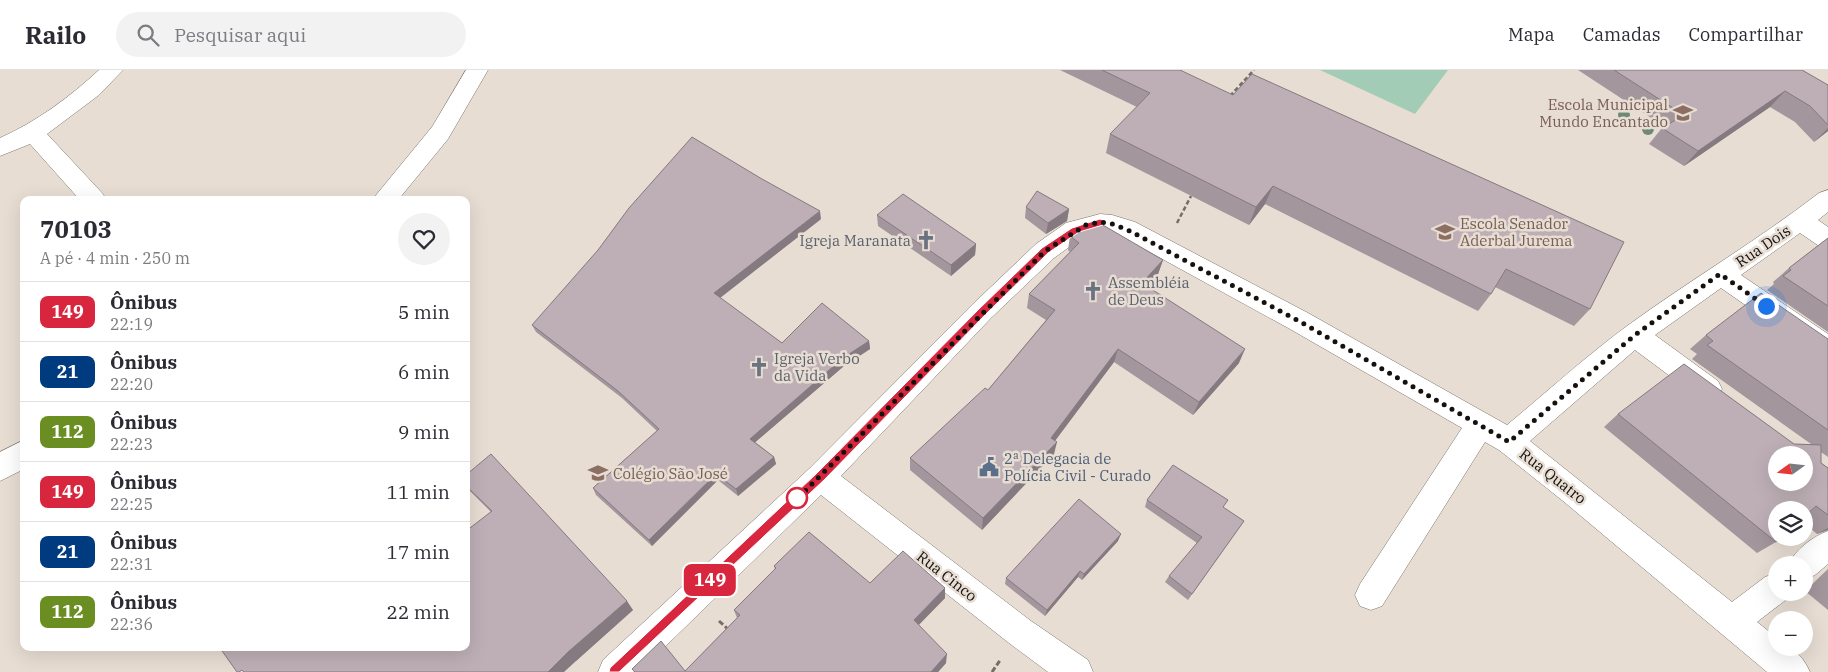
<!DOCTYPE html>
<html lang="pt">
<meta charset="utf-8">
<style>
:root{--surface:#fff;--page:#f2f2f3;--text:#2b2b33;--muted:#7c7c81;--line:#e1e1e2}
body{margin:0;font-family:"IBM Plex Serif",serif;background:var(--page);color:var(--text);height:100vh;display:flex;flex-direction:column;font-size:19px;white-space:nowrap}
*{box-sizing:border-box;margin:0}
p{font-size:16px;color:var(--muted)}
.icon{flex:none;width:28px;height:28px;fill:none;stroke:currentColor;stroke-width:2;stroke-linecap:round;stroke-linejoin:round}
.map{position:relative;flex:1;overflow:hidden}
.sheet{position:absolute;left:20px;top:126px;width:450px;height:455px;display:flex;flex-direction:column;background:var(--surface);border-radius:10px;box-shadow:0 5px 20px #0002}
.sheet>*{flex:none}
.badge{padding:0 10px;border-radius:8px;font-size:18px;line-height:32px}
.needle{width:32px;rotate:255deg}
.tools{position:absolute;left:1768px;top:376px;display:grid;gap:10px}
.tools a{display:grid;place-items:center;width:45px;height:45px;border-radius:50%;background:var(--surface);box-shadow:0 5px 20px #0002;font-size:25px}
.you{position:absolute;width:25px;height:25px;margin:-12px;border:4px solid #fff;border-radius:50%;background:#1a73e8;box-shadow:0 0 0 8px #1a73e833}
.map>.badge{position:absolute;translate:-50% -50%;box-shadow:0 0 0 2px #fff}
.round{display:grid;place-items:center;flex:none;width:52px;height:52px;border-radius:26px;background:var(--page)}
.summary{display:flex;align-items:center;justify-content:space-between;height:85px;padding:0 20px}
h1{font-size:24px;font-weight:800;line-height:38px}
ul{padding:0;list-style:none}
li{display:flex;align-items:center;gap:15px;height:60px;padding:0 20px;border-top:1px solid var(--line)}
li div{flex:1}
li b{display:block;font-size:19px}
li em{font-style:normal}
li .badge{min-width:55px;font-weight:700;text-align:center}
header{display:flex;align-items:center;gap:30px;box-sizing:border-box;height:70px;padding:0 25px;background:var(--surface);border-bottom:1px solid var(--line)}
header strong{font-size:24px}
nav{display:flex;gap:28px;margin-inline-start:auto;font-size:18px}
.search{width:350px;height:45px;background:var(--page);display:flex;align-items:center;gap:12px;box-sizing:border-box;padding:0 18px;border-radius:28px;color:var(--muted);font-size:19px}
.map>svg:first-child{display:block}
.green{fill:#a3ccb6}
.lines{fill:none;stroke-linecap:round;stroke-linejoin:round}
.minor-casing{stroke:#7c736b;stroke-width:1}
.path-far1{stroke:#766f69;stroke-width:2.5;stroke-dasharray:4.5 2.5;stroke-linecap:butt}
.path{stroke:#766f69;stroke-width:3;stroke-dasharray:5.5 2.5;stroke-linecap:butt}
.minor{fill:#fff;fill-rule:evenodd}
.tree{fill:#6e8978}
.wall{fill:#a3969c}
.shaded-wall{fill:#847a7f}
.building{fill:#bdafb5;stroke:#847a7f;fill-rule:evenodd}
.line{fill:#d7263d;stroke:#fff}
.walk{stroke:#15110e;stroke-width:5;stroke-dasharray:0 9}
.stop-dot{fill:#fff;stroke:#d7263d;stroke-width:2.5}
.labels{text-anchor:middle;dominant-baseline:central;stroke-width:5;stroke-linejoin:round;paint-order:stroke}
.education-label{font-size:15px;fill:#785e54;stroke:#e7ddd3;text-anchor:start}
.worship-label{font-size:15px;fill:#5b616d;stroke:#e7ddd3;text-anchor:start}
.street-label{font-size:15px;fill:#15110e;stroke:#e7ddd3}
.service-label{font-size:15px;fill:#4e5e75;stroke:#e7ddd3;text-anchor:start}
</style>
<header>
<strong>Railo</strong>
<div class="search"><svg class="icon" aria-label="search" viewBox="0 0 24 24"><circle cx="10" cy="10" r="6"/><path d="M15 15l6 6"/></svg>Pesquisar aqui</div>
<nav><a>Mapa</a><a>Camadas</a><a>Compartilhar</a></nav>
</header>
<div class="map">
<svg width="1828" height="602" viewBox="0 0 1828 602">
<rect width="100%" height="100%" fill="#e7ddd3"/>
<path class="green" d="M 1320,0 L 1448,0 L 1415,44 Z"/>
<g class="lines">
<defs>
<path id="minor" d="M 99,0 L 123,0 L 99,25 L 47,64 L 103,124 L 106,130 L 80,130 L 30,74 L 0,86 L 0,68 C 36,52 70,27 99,0 Z
M 466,0 L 488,0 L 448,69 L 398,130 L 372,130 L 432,57 Z
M 1828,120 L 1828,142 L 1818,150 L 1828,157 L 1828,178 L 1819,176 L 1800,163 L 1741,205 L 1828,264 L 1828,289 L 1818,286 L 1721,218 L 1655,265 L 1718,311 L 1722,319 L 1718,327 L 1708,331 L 1698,327 L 1635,280 L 1530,371 L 1732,532 L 1765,507 L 1776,503 L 1776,522 L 1790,522 L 1787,529 L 1757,552 L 1776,567 L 1776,578 C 1795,578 1802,585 1810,602 L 1767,602 L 1563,431 L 1499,380 L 1485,372 L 1382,536 L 1371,540 L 1360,536 L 1355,525 L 1360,514 L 1462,358 L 1290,259 L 1146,180 L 1117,166 L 1100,162 L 1083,167 L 1054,188 L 991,248 L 841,406 L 1031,551 L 1088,590 L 1093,602 L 1048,602 L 1009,573 L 821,425 L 639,602 L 598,602 L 603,590 L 810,398 L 973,234 L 1036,174 L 1066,153 L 1100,144 L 1112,145 L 1135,152 L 1308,243 L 1507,355 C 1547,322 1585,287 1627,256 C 1690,210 1757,171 1819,123 Z
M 24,370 L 24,399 L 0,411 L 0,382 Z
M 1828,461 L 1828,494 L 1815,505 L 1804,510 L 1804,495 L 1788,495 C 1796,479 1812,467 1828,461 Z"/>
</defs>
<use href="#minor" class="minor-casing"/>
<path class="path-far1" d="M 1230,26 L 1254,0
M 1177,153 L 1191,126"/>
<path class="path" d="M 719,551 L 729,560
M 992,602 L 1001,589"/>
<use href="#minor" class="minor"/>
</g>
<g class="tree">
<circle cx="1624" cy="45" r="6"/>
<circle cx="1648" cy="59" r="6"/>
</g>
<path class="wall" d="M 1060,0 L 1180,0 L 1590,239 L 1574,256 L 1495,217 L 1491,224 L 1478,241 L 1265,134 L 1249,155 L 1106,83 L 1110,64 L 1137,37 Z
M 1578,0 L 1802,0 L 1828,15 L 1828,61 L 1814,72 L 1795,52 L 1770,37 L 1684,96 L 1649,74 L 1662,58 L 1665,57 Z
M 1026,137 L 1069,139 L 1067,151 L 1046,164 L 1025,148 Z
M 877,145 L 976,174 L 975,185 L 951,206 L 878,156 Z
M 821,149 L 720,228 L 782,273 L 869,271 L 870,279 L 844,296 L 755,372 L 774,387 L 776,394 L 738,426 L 718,410 L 652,476 L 596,425 L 593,418 L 657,361 L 622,328 L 536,262 L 532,255 Z
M 1070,166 L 1163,190 L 1158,204 L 1147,217 L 1239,293 L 1193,345 L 1114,292 L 1055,371 L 1054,384 L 982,460 L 910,400 L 910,388 L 988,320 L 1046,250 L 1027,238 L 1029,224 L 1070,182 L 1068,180 Z
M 1828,168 L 1828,262 L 1767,220 L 1774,214 L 1773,212 L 1789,198 Z
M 1706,265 L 1828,269 L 1828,387 L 1821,382 L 1821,393 L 1828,398 L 1828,460 L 1817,464 L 1804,453 L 1804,440 L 1776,472 L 1757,483 L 1604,357 L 1618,344 L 1794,374 L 1811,374 L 1692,289 L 1697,284 L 1690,279 Z
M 466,405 L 633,540 L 576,591 L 466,578 L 491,442 L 466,417 Z
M 1147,430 L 1223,438 L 1244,451 L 1188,530 L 1165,512 L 1169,506 L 1197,473 L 1145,437 Z
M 1118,471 L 1082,510 L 1078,507 L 1045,546 L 1005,514 L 1006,508 Z
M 774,496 L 870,513 L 945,518 L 945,528 L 918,555 L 946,593 L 938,602 L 634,602 L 632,599 L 685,601 L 737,548 L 734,540 L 775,500 Z
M 1828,499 L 1828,540 L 1805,521 Z"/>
<path class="shaded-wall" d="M 1785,21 L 1770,37 L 1684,96 L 1698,81 Z
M 1828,58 L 1828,61 L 1814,72 Z
M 1273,116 L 1265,134 L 1249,155 L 1256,137 Z
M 1069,139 L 1067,151 L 1046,164 L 1048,153 Z
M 820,141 L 821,149 L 716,231 L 714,223 Z
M 976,174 L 975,185 L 951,206 L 951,195 Z
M 1163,190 L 1158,204 L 1137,227 L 1142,213 Z
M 869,271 L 870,279 L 844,296 L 752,375 L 750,369 L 843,288 Z
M 1118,279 L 1114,292 L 1048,380 L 1051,368 Z
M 1245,279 L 1239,293 L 1193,345 L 1199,332 Z
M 1057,372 L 1054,384 L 982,460 L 983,448 Z
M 774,387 L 776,394 L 738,426 L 736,419 Z
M 716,404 L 718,410 L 652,476 L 649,470 Z
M 1828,458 L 1828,460 L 1817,464 Z
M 1121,464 L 1118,471 L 1082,510 L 1084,504 Z
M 1080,501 L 1078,507 L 1045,546 L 1047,540 Z
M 945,518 L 945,528 L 914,560 L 914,550 Z
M 627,531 L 633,540 L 576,591 L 564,602 L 548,602 L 568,582 Z
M 947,584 L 946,593 L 938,602 L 931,602 Z"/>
<path class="building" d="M 1102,0 L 1180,0 L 1233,25 L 1252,4 L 1624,172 L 1590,239 L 1506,199 L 1491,224 L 1273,116 L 1256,137 L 1110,64 L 1150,23 Z
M 1614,0 L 1802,0 L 1828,15 L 1828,55 L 1810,36 L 1785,21 L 1698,81 L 1662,58 L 1684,45 Z
M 692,67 L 762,109 L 820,141 L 714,223 L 782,273 L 822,233 L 869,271 L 843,288 L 750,369 L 774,387 L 736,419 L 716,404 L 649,470 L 593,418 L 659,359 L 618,321 L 532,255 L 598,180 L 629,138 Z
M 1037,121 L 1069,139 L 1048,153 L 1026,137 Z
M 903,124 L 976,174 L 951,195 L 877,145 Z
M 1096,151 L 1163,190 L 1142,213 L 1245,279 L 1199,332 L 1118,279 L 1051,368 L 1057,372 L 983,448 L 910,388 L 985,318 L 988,320 L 1055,240 L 1029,224 L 1079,173 L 1070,166 L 1087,154 Z
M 1828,168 L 1828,236 L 1783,206 L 1791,200 L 1789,198 Z
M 1761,223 L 1828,269 L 1828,360 L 1707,275 L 1713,271 L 1706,265 Z
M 1684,294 L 1794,374 L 1821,375 L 1821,393 L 1828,398 L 1828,445 L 1816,436 L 1804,447 L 1804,440 L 1776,440 L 1776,468 L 1781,468 L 1776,472 L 1618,344 ZM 1776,385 L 1804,385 L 1804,412 L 1776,412 Z
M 491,384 L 627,531 L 568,582 L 548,602 L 244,602 L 242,600 L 239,602 L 237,602 L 220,578 L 466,578 L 466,461 L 492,441 L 466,416 L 466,405 Z
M 1173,395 L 1228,430 L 1223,437 L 1244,451 L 1192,524 L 1169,506 L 1202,467 L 1147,430 Z
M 1079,429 L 1121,464 L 1084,504 L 1080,501 L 1047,540 L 1006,508 Z
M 809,462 L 870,513 L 903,481 L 945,518 L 914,550 L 947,584 L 931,602 L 635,602 L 632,599 L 661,571 L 685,601 L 740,545 L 734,540 L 776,498 L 774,496 Z"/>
<path class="line" d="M 1100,149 L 1103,150 L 1103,155 L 1079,162 L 1048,183 L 986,244 L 824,410 L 619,602 L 609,602 L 610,598 L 816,404 L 979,239 L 1042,178 L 1072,158 Z"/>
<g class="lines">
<path class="walk" d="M 797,428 L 792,434 L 1045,181 L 1086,155 L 1100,152 L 1112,154 L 1126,159 L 1299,251 L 1509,372 L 1635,265 L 1720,204 L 1766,236"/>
</g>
<defs>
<symbol id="school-bare" viewBox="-9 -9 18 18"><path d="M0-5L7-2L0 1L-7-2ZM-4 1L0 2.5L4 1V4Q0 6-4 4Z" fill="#8d6e63" stroke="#e7ddd3" stroke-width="2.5" paint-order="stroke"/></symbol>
<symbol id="church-bare" viewBox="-9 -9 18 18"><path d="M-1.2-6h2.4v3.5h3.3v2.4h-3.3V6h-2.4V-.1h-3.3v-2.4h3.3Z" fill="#6b7280" stroke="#e7ddd3" stroke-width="2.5" paint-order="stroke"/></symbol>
<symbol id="civic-bare" viewBox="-9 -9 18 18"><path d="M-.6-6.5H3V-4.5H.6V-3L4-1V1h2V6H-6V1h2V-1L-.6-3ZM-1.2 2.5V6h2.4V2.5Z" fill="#5c6f8a" stroke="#e7ddd3" stroke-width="2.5" paint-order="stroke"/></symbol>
</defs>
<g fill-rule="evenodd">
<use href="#school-bare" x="1669" y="29" width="28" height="28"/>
<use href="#school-bare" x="1431" y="148" width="28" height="28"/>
<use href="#church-bare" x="912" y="156" width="28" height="28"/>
<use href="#church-bare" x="1079" y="207" width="28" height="28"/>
<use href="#church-bare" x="745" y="283" width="28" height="28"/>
<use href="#civic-bare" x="975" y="383" width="28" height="28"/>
<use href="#school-bare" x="584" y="389" width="28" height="28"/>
</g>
<circle class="stop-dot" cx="797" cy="428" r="10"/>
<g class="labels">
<g class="education-label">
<text x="1668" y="34" text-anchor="end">Escola Municipal<tspan x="1668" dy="17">Mundo Encantado</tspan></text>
<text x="1460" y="153">Escola Senador<tspan x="1460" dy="17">Aderbal Jurema</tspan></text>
<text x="613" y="403">Colégio São José</text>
</g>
<g class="worship-label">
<text x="911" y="170" text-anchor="end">Igreja Maranata</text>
<text x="1108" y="212">Assembléia<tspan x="1108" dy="17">de Deus</tspan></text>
<text x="774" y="288">Igreja Verbo<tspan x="774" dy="17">da Vida</tspan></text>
</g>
<g class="street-label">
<text transform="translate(1763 176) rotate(-34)">Rua Dois</text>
<text transform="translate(1553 406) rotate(38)">Rua Quatro</text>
<text transform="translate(947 506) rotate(38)">Rua Cinco</text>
</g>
<g class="service-label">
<text x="1004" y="388">2ª Delegacia de<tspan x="1004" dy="17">Polícia Civil - Curado</tspan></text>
</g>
</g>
</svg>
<div class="tools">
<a><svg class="needle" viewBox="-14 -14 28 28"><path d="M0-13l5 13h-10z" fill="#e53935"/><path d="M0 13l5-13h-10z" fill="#7c7c81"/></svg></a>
<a><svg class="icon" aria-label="layers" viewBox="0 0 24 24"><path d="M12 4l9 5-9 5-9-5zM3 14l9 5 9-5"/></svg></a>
<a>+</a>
<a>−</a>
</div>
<div class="you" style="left:1766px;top:236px"></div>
<b class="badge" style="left:710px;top:510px;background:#d7263d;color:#fff">149</b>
<section class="sheet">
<div class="summary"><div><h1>70103</h1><p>A pé · 4 min · 250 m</p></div><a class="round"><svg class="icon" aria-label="heart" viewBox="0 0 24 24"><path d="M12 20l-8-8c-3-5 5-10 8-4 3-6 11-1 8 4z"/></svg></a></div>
<ul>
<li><span class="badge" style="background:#d7263d;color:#fff">149</span><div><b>Ônibus</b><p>22:19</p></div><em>5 min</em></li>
<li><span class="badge" style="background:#003b80;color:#fff">21</span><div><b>Ônibus</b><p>22:20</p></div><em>6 min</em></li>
<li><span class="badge" style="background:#6b8e23;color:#fff">112</span><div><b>Ônibus</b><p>22:23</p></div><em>9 min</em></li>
<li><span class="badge" style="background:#d7263d;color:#fff">149</span><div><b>Ônibus</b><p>22:25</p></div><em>11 min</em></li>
<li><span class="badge" style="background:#003b80;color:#fff">21</span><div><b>Ônibus</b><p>22:31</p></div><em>17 min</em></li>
<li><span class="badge" style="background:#6b8e23;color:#fff">112</span><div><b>Ônibus</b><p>22:36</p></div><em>22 min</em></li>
</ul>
</section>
</div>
